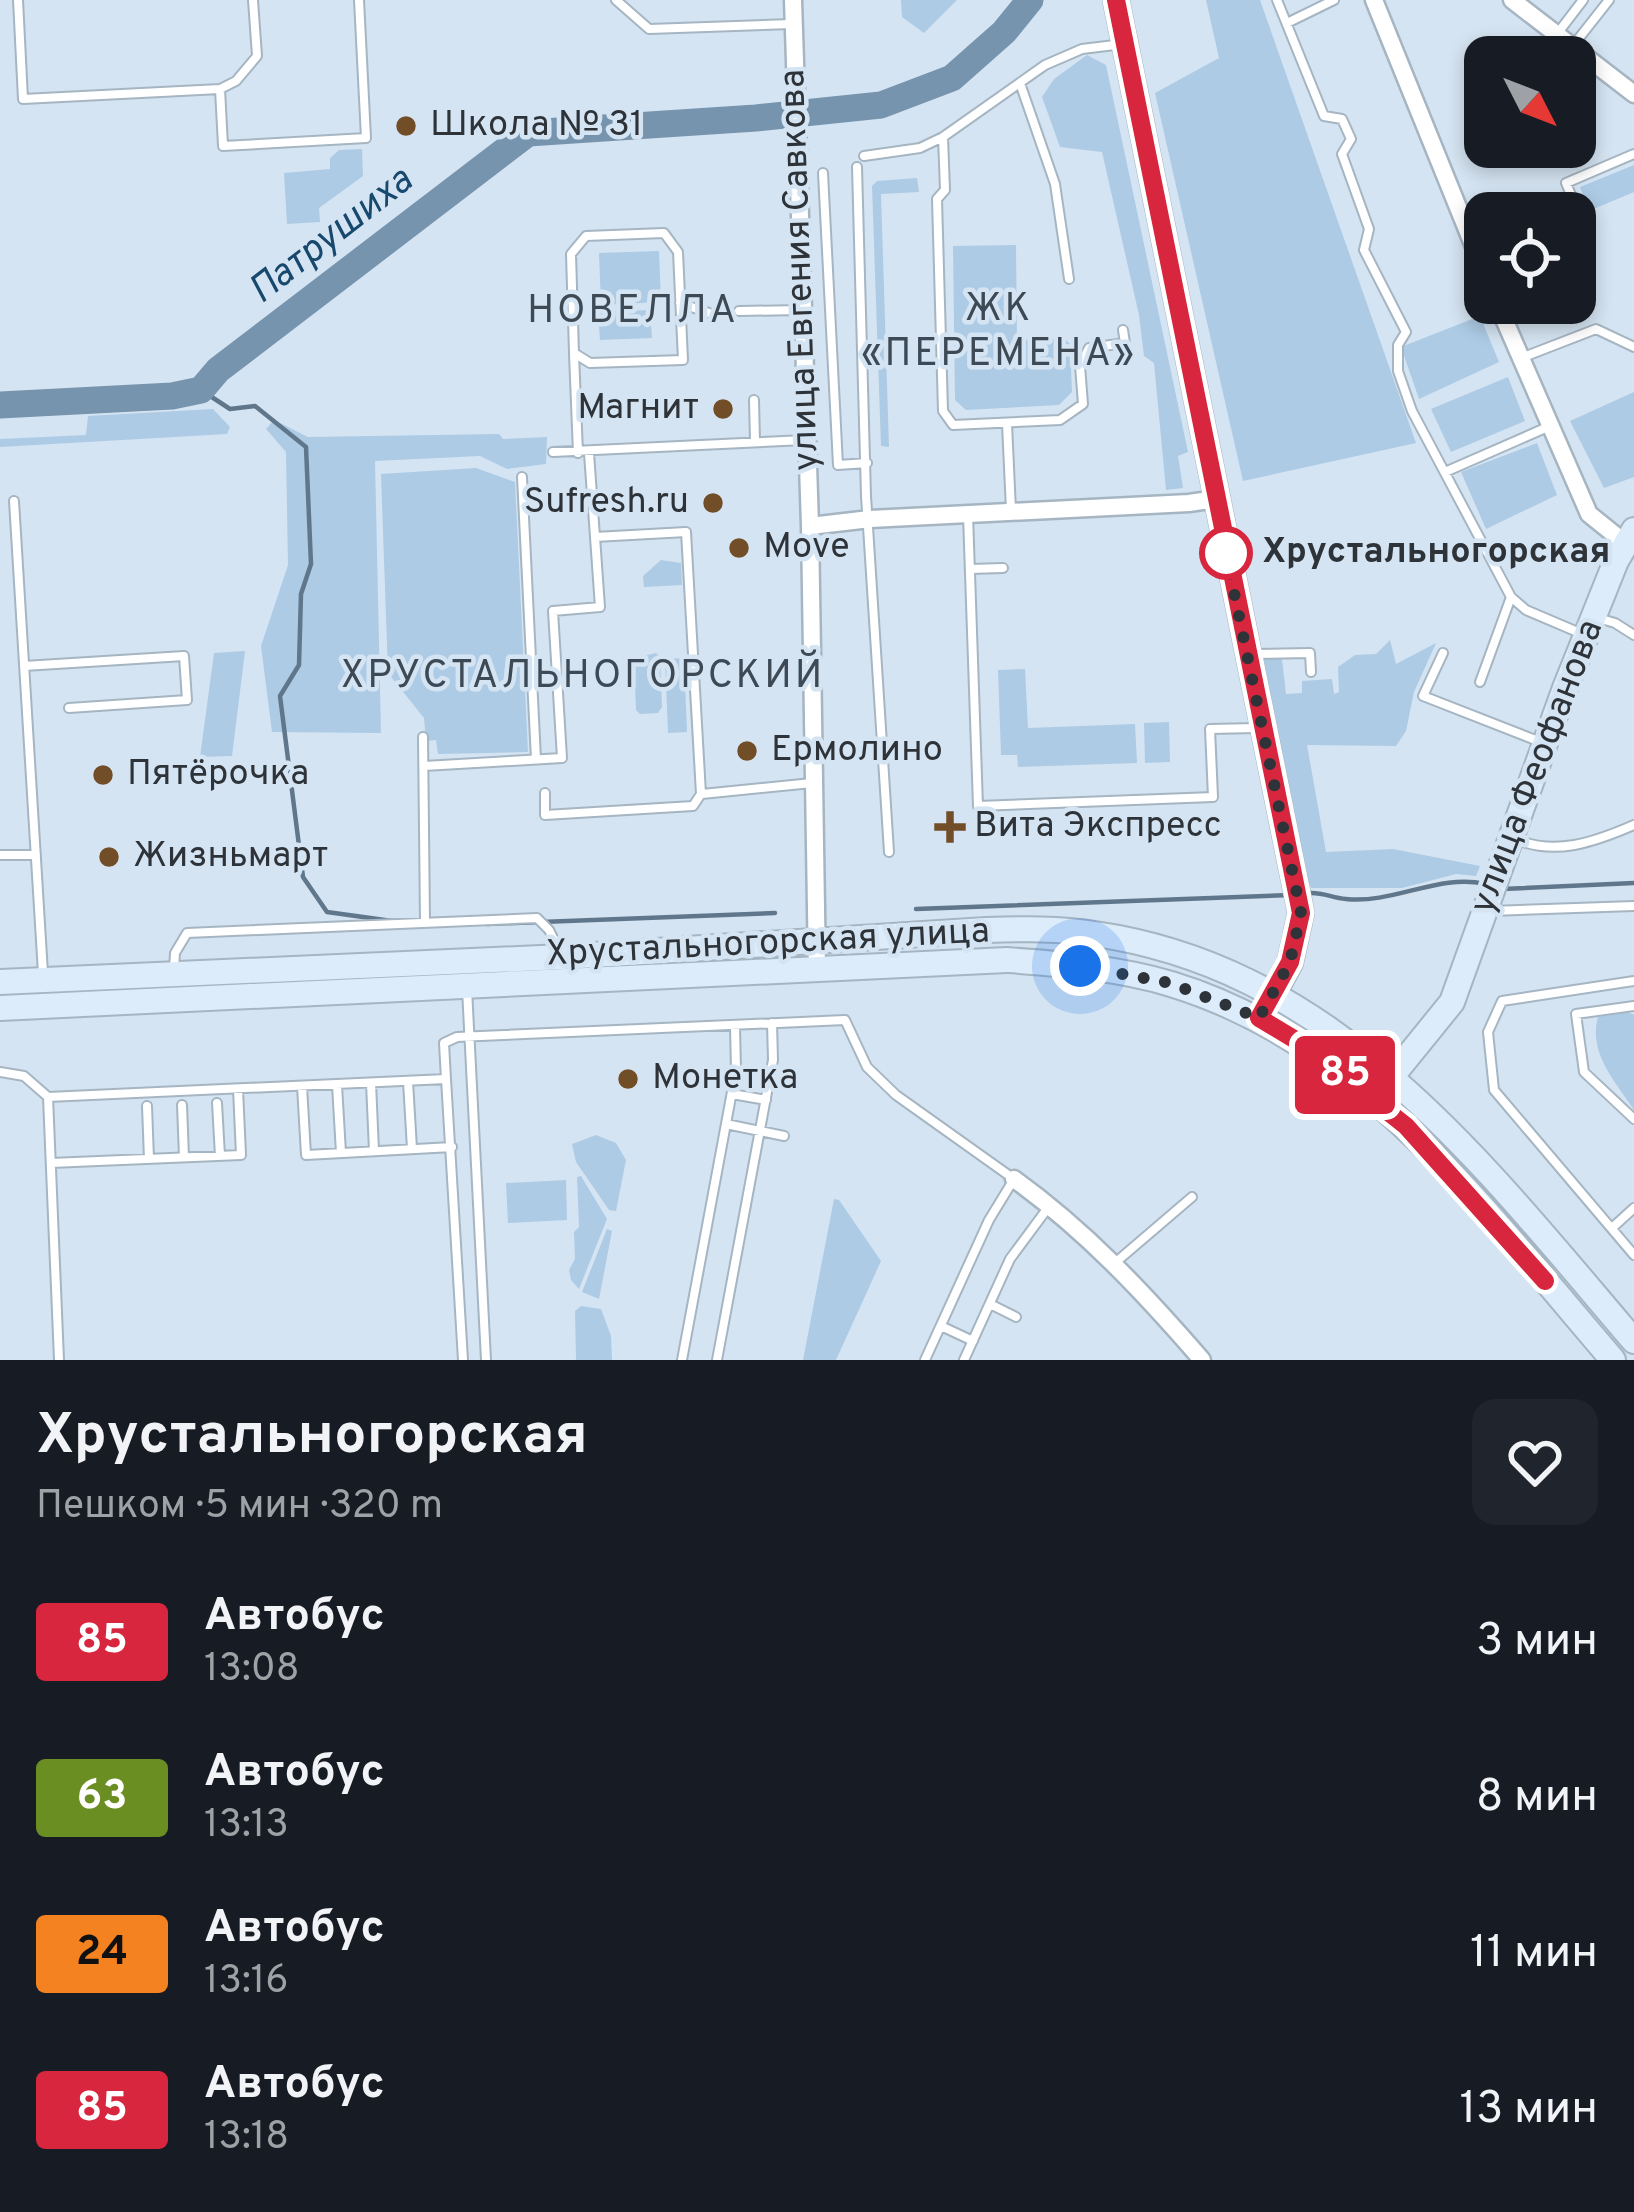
<!DOCTYPE html>
<html lang="ru">
<meta charset="utf-8">
<style>
:root{--surface:#171b24;--page:#20242c;--text:#f1f3f6;--muted:#9ea1a6}
body{margin:0;font-family:Overpass,sans-serif;background:var(--page);color:var(--text);height:100vh;display:flex;flex-direction:column;font-size:45px;white-space:nowrap}
*{box-sizing:border-box;margin:0}
p{font-size:39px;color:var(--muted)}
.icon{flex:none;width:66px;height:66px;fill:none;stroke:currentColor;stroke-width:2;stroke-linecap:round;stroke-linejoin:round}
.map{position:relative;height:1360px;overflow:hidden}
.drawer{display:flex;flex-direction:column;background:var(--surface);flex:1}
.drawer>*{flex:none}
.badge{padding:0 24px;border-radius:9px;font-size:42px;line-height:78px}
.needle{width:78px;rotate:132deg}
.tools{position:absolute;left:1464px;top:36px;display:grid;gap:24px}
.tools a{display:grid;place-items:center;width:132px;height:132px;border-radius:24px;background:var(--surface);box-shadow:0 6px 18px #0003;font-size:60px}
.you{position:absolute;width:60px;height:60px;margin:-30px;border:9px solid #fff;border-radius:50%;background:#1a73e8;box-shadow:0 0 0 18px #1a73e833}
.map>.badge{position:absolute;translate:-50% -50%;box-shadow:0 0 0 6px #fff}
.round{display:grid;place-items:center;flex:none;width:126px;height:126px;border-radius:24px;background:var(--page)}
.summary{display:flex;align-items:center;justify-content:space-between;height:204px;padding:0 36px}
h1{font-size:57px;font-weight:700;line-height:90px}
ul{padding:0;list-style:none}
li{display:flex;align-items:center;gap:36px;height:156px;padding:0 36px}
li div{flex:1}
li b{display:block;font-size:45px}
li em{font-style:normal}
li .badge{min-width:132px;font-weight:700;text-align:center}
.map>svg:first-child{display:block}
.green{fill:#adcbe5}
.lines{fill:none;stroke-linecap:round;stroke-linejoin:round}
.stream{stroke:#60778b;stroke-width:4.5}
.river{stroke:#7694ae;stroke-width:27}
.lane-casing{stroke:#a6b5c2;stroke-width:12}
.street-casing{stroke:#a6b5c2;stroke-width:21}
.secondary-casing{stroke:#a6b5c2;stroke-width:28}
.lane{stroke:#fff;stroke-width:8}
.street{stroke:#fff;stroke-width:16}
.secondary{stroke:#dcecfa;stroke-width:24}
.line-casing{stroke:#fff;stroke-width:27}
.line{stroke:#d7263d;stroke-width:18}
.walk{stroke:#2d3338;stroke-width:12;stroke-dasharray:0 21.6}
.poi-dot{fill:#724e28;stroke:#d5e4f2;stroke-width:4.5}
.stop-dot{fill:#fff;stroke:#d7263d;stroke-width:6}
.labels{text-anchor:middle;dominant-baseline:central;stroke-width:9;stroke-linejoin:round;paint-order:stroke}
.poi-label{font-size:36px;fill:#2d3338;stroke:#d5e4f2;text-anchor:start}
.street-label{font-size:36px;fill:#2d3338;stroke:#d5e4f2}
.stop-label{font-size:36px;font-weight:bold;fill:#2d3338;stroke:#d5e4f2;text-anchor:start}
.water-label{font-size:39px;font-style:italic;fill:#17486d;stroke:#d5e4f2}
.neighbourhood-label{font-size:39px;letter-spacing:3px;fill:#3d4a55;stroke:#d5e4f2}
</style>
<div class="map">
<svg width="1634" height="1360" viewBox="0 0 1634 1360">
<rect width="100%" height="100%" fill="#d5e4f2"/>
<path class="green" d="M 901,0 L 957,0 L 924,33 L 902,17 Z
M 1206,0 L 1260,0 L 1416,443 L 1243,481 L 1155,93 L 1219,58 Z
M 1087,55 L 1106,65 L 1188,452 L 1178,456 L 1183,488 L 1166,490 L 1154,363 L 1144,356 L 1139,315 L 1102,152 L 1060,147 L 1042,97 L 1054,79 Z
M 362,149 L 363,176 L 319,208 L 320,222 L 287,224 L 284,173 L 330,169 L 330,158 L 339,150 Z
M 1634,165 L 1634,192 L 1589,211 L 1580,187 Z
M 917,178 L 919,192 L 881,194 L 889,447 L 881,446 L 872,186 L 877,181 Z
M 1016,245 L 1017,340 L 1064,338 L 1070,344 L 1072,392 L 1059,405 L 966,410 L 955,400 L 953,246 Z
M 659,251 L 661,302 L 601,305 L 599,253 Z
M 650,310 L 652,338 L 600,340 L 598,312 Z
M 1480,316 L 1499,362 L 1419,399 L 1401,347 Z
M 1508,377 L 1525,421 L 1451,452 L 1431,409 Z
M 1634,392 L 1634,477 L 1604,488 L 1570,421 Z
M 213,409 L 230,427 L 227,434 L 0,447 L 0,439 L 86,435 L 88,416 Z
M 274,420 L 308,437 L 499,434 L 503,439 L 547,437 L 546,464 L 507,469 L 480,456 L 375,461 L 381,733 L 272,732 L 261,646 L 288,565 L 286,452 L 266,429 Z
M 1537,443 L 1557,495 L 1486,529 L 1461,472 Z
M 476,468 L 515,482 L 528,752 L 438,754 L 436,740 L 426,741 L 424,718 L 388,673 L 381,474 Z
M 661,560 L 681,563 L 682,585 L 644,587 L 643,576 Z
M 1390,640 L 1396,664 L 1436,643 L 1414,692 L 1406,731 L 1396,746 L 1307,745 L 1326,852 L 1393,849 L 1480,866 L 1476,876 L 1456,874 L 1402,888 L 1311,888 L 1303,867 L 1260,663 L 1264,657 L 1282,659 L 1286,694 L 1302,693 L 1302,681 L 1332,679 L 1334,694 L 1339,692 L 1338,667 L 1355,655 L 1376,654 Z
M 245,651 L 232,756 L 200,757 L 214,653 Z
M 656,653 L 660,657 L 662,707 L 658,713 L 640,714 L 636,710 L 634,658 Z
M 684,658 L 687,732 L 668,733 L 665,659 Z
M 1025,669 L 1028,728 L 1135,724 L 1137,763 L 1018,767 L 1017,755 L 1001,755 L 998,670 Z
M 1169,722 L 1170,762 L 1145,763 L 1144,723 Z
M 1628,1012 L 1634,1015 L 1634,1110 C 1615,1081 1588,1053 1598,1017 Z
M 596,1135 L 616,1143 L 626,1160 L 616,1211 L 609,1210 L 576,1162 L 572,1144 Z
M 581,1176 L 607,1219 L 579,1289 L 571,1280 L 569,1270 L 575,1259 L 574,1232 L 579,1227 L 577,1177 Z
M 566,1180 L 567,1220 L 508,1223 L 506,1183 Z
M 834,1199 L 839,1200 L 881,1261 L 836,1360 L 803,1360 Z
M 607,1229 L 612,1231 L 599,1299 L 582,1292 Z
M 581,1306 L 601,1309 L 611,1336 L 612,1360 L 576,1360 L 575,1311 Z"/>
<g class="lines">
<path class="stream" d="M 201,390 L 230,409 L 255,406 L 306,447 L 311,564 L 301,594 L 299,665 L 280,696 L 303,877 L 327,912 L 392,921
M 1502,889 L 1634,883
M 1309,893 C 1323,892 1332,898 1346,899 C 1394,904 1440,873 1485,884
M 916,909 L 1291,895
M 487,924 L 775,913"/>
<path class="river" d="M 0,405 L 172,396 L 201,390 L 218,370 L 528,133 L 756,118 L 881,105 L 952,78 L 1004,32 L 1030,0"/>
<defs>
<path id="lane" d="M 18,0 L 23,99 L 220,89 L 236,81 L 257,56 L 253,0
M 616,0 L 649,29 L 792,24
M 1277,0 L 1324,116 L 1342,119 L 1351,139 L 1342,154 L 1369,229 L 1364,250 L 1406,332 L 1398,345 L 1398,371 L 1412,411 L 1511,597 L 1480,682
M 1287,23 L 1334,0
M 1557,34 L 1583,0
M 1572,47 L 1609,0
M 1021,86 L 1055,184 L 1069,279
M 220,89 L 223,146 L 366,138 L 359,0
M 943,137 L 945,190 L 937,199 L 943,411 L 953,425 L 1060,420 L 1083,404 L 1080,366 L 1089,348 L 1125,343 L 1123,330
M 864,156 L 920,148 L 943,137 L 1045,65 L 1082,49 L 1123,44
M 857,167 L 866,496 L 889,852
M 823,173 L 838,465 L 867,463
M 1469,230 L 1485,222
M 664,233 L 678,252 L 683,360 L 590,363 L 574,353 L 571,254 L 586,236 Z
M 1575,241 L 1588,235 L 1566,183 L 1634,154
M 680,303 L 709,313
M 739,311 L 801,310
M 574,354 L 578,453
M 1521,358 L 1596,329 L 1634,347
M 754,400 L 755,441
M 1007,424 L 1011,510
M 553,452 L 805,440
M 1445,472 L 1550,426
M 522,477 L 536,759
M 14,501 L 43,973
M 968,515 L 978,806 L 1213,797 L 1210,729 L 1256,728
M 970,569 L 1003,568
M 1511,597 L 1526,610 L 1580,633
M 1598,618 L 1615,623 L 1634,635
M 1443,653 L 1423,696 L 1538,741
M 1252,654 L 1310,653 L 1311,672
M 24,666 L 184,656 L 187,700 L 69,708
M 423,737 L 425,922
M 424,766 L 562,758 L 553,611 L 600,607 L 589,453
M 545,793 L 545,815 L 693,806 L 701,794 L 686,532 L 595,537
M 702,794 L 812,783
M 1513,838 C 1554,857 1595,842 1634,825
M 0,855 L 36,855
M 1491,911 L 1634,906
M 174,969 L 175,953 L 187,933 L 537,918 L 549,930 L 559,950
M 1634,981 L 1502,1001 L 1488,1032 L 1494,1090 L 1634,1255
M 467,989 L 486,1360
M 1634,1006 L 1576,1014 L 1584,1072 L 1634,1119
M 0,1072 L 24,1076 L 48,1097 L 446,1079 L 463,1360
M 446,1079 L 444,1043 L 457,1037 L 845,1020 L 867,1067 L 896,1095 L 1014,1179 L 989,1220 L 925,1360
M 408,1081 L 412,1149
M 371,1083 L 374,1151
M 337,1085 L 341,1153
M 302,1086 L 306,1155 L 452,1147
M 732,1094 L 766,1100
M 48,1097 L 59,1360
M 217,1103 L 220,1156
M 182,1105 L 184,1157
M 147,1106 L 149,1159
M 726,1124 L 784,1136
M 51,1163 L 241,1155 L 238,1089
M 1612,1228 L 1634,1208
M 1116,1262 L 1192,1197
M 990,1304 L 1016,1317
M 941,1326 L 973,1341
M 682,1360 L 736,1070 L 735,1027
M 717,1360 L 773,1060 L 772,1023
M 964,1360 L 1010,1259 L 1050,1205"/>
<path id="street" d="M 793,0 L 810,526 L 817,972
M 1374,0 L 1485,274
M 1512,0 L 1634,94
M 1497,303 L 1589,514 L 1625,543
M 810,526 L 870,519 L 1189,503 L 1216,499
M 1014,1179 C 1086,1231 1144,1293 1202,1360"/>
<path id="secondary" d="M 1116,0 L 1301,913 L 1290,963 L 1267,1006
M 0,982 L 562,957 L 986,930 C 1023,929 1059,928 1095,934 C 1338,969 1485,1167 1634,1341
M 0,1008 L 1007,960 C 1062,964 1119,968 1171,984 C 1365,1043 1486,1213 1613,1360
M 1384,1086 L 1452,1002 L 1565,688 L 1616,561 L 1634,530"/>
</defs>
<use href="#lane" class="lane-casing"/>
<use href="#street" class="street-casing"/>
<use href="#secondary" class="secondary-casing"/>
<use href="#lane" class="lane"/>
<use href="#street" class="street"/>
<use href="#secondary" class="secondary"/>
</g>
<g class="lines">
<defs>
<path id="line" d="M 1116,0 L 1301,913 L 1290,962 L 1259,1018 L 1304,1045 L 1406,1126 L 1545,1281"/>
</defs>
<use href="#line" class="line-casing"/>
<use href="#line" class="line"/>
<path class="walk" d="M 1080,966 L 1170,983 L 1259,1018 L 1290,962 L 1301,913 L 1222,535 L 1226,553"/>
</g>
<g class="poi-dot">
<circle cx="406" cy="126" r="12"/>
<circle cx="723" cy="409" r="12"/>
<circle cx="713" cy="503" r="12"/>
<circle cx="739" cy="548" r="12"/>
<circle cx="747" cy="751" r="12"/>
<circle cx="103" cy="775" r="12"/>
<path d="M944 809h12v12h12v12h-12v12h-12v-12h-12v-12h12z"/>
<circle cx="109" cy="857" r="12"/>
<circle cx="628" cy="1079" r="12"/>
</g>
<circle class="stop-dot" cx="1226" cy="553" r="24"/>
<g class="labels">
<g class="poi-label">
<text x="430" y="126">Школа № 31</text>
<text x="699" y="409" text-anchor="end">Магнит</text>
<text x="689" y="503" text-anchor="end">Sufresh.ru</text>
<text x="763" y="548">Move</text>
<text x="771" y="751">Ермолино</text>
<text x="127" y="775">Пятёрочка</text>
<text x="974" y="827">Вита Экспресс</text>
<text x="133" y="857">Жизньмарт</text>
<text x="652" y="1079">Монетка</text>
</g>
<g class="street-label">
<text transform="translate(801 270) rotate(-92)">улица Евгения Савкова</text>
<text transform="translate(1538 767) rotate(-69)">улица Феофанова</text>
<text transform="translate(768 944) rotate(-3)">Хрустальногорская улица</text>
</g>
<g class="stop-label">
<text x="1262" y="553">Хрустальногорская</text>
</g>
<g class="water-label">
<text transform="translate(332 237) rotate(-38)">Патрушиха</text>
</g>
<g class="neighbourhood-label">
<text x="999" y="310">ЖК<tspan x="999" dy="45">«ПЕРЕМЕНА»</tspan></text>
<text x="633" y="312">НОВЕЛЛА</text>
<text x="583" y="677">ХРУСТАЛЬНОГОРСКИЙ</text>
</g>
</g>
</svg>
<div class="tools">
<a><svg class="needle" viewBox="-14 -14 28 28"><path d="M0-13l5 13h-10z" fill="#e53935"/><path d="M0 13l5-13h-10z" fill="#9ea1a6"/></svg></a>
<a><svg class="icon" aria-label="locate" viewBox="0 0 24 24"><circle cx="12" cy="12" r="6"/><path d="M12 2v4M12 18v4M2 12h4M18 12h4"/></svg></a>
</div>
<div class="you" style="left:1080px;top:966px"></div>
<b class="badge" style="left:1345px;top:1075px;background:#d7263d;color:#fff">85</b>
</div>
<section class="drawer">
<div class="summary"><div><h1>Хрустальногорская</h1><p>Пешком · 5 мин · 320 m</p></div><a class="round"><svg class="icon" aria-label="heart" viewBox="0 0 24 24"><path d="M12 20l-8-8c-3-5 5-10 8-4 3-6 11-1 8 4z"/></svg></a></div>
<ul>
<li><span class="badge" style="background:#d7263d;color:#fff">85</span><div><b>Автобус</b><p>13:08</p></div><em>3 мин</em></li>
<li><span class="badge" style="background:#6b8e23;color:#fff">63</span><div><b>Автобус</b><p>13:13</p></div><em>8 мин</em></li>
<li><span class="badge" style="background:#f58220;color:#111">24</span><div><b>Автобус</b><p>13:16</p></div><em>11 мин</em></li>
<li><span class="badge" style="background:#d7263d;color:#fff">85</span><div><b>Автобус</b><p>13:18</p></div><em>13 мин</em></li>
</ul>
</section>
